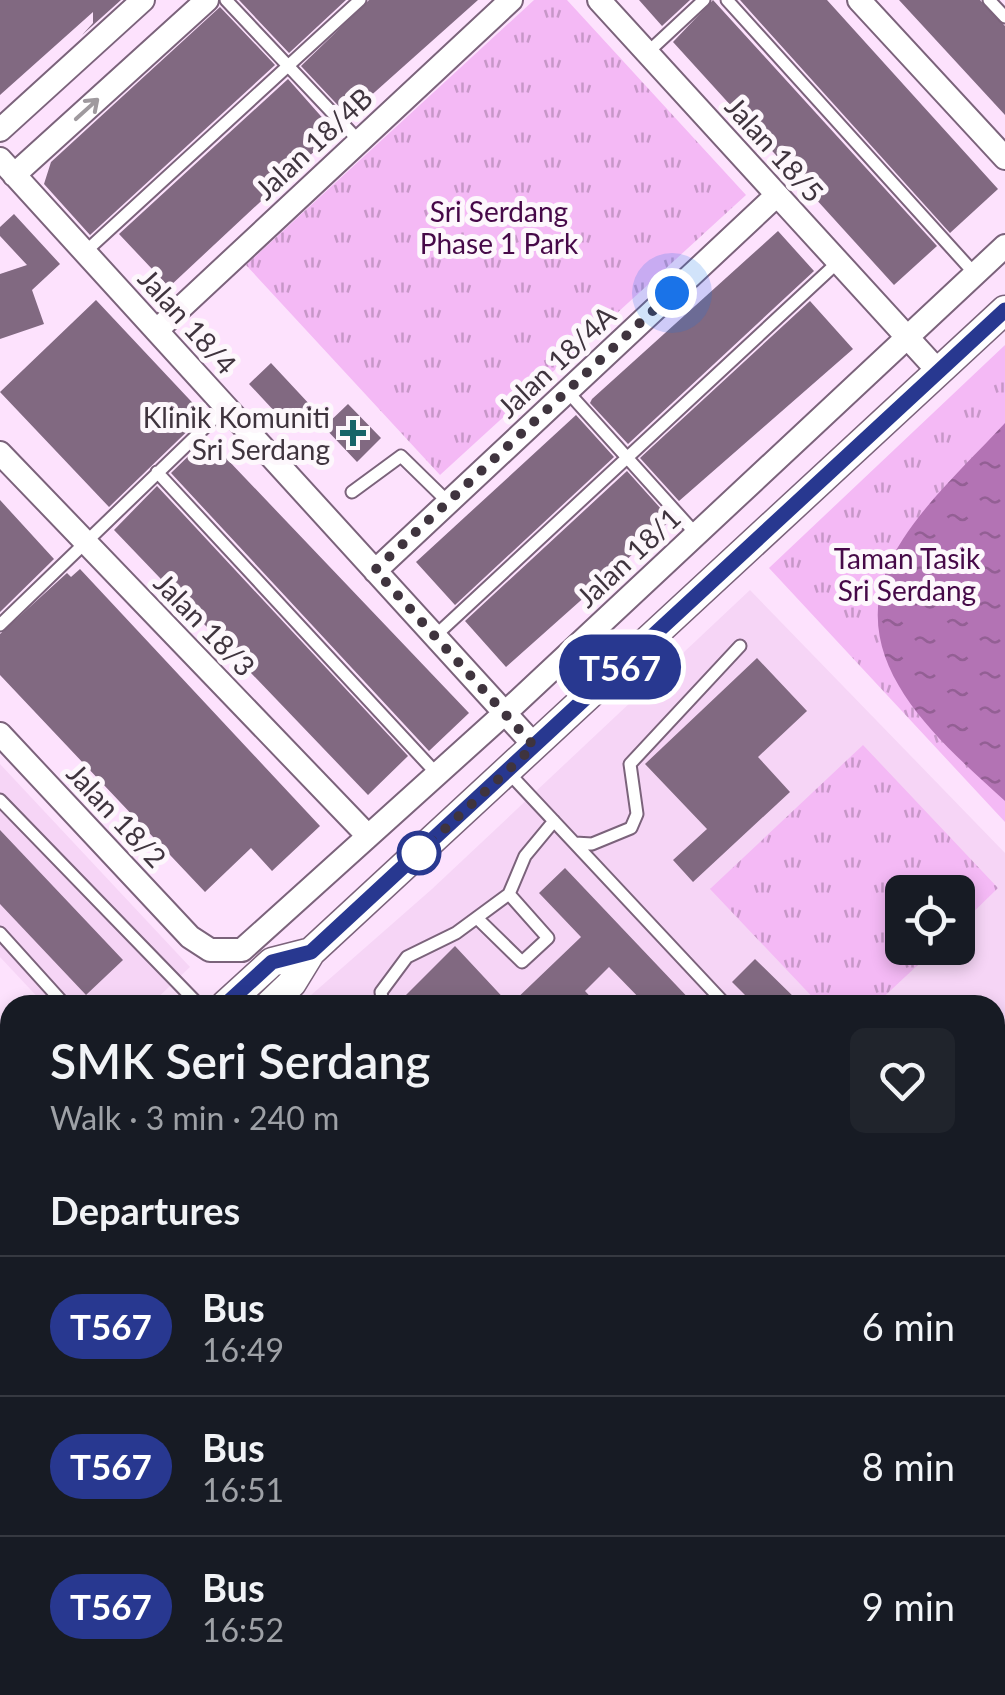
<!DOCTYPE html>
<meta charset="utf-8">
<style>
:root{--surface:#171b24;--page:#20242c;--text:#f1f3f6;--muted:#9ea1a6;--line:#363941}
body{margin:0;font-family:Lato,sans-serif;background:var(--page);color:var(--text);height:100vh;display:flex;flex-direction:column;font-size:38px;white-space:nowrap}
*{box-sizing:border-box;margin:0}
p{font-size:32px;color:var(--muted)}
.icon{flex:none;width:55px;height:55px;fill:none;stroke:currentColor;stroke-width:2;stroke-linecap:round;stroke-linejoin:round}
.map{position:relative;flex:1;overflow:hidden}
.panel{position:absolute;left:0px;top:995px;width:1005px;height:700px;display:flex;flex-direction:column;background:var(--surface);border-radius:30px 30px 0 0;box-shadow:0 5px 15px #0003}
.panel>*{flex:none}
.badge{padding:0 20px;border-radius:32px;font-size:35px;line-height:65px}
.controls{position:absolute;left:885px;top:875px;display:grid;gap:20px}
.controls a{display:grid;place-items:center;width:90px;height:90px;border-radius:15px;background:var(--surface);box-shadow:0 5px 15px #0003;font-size:50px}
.you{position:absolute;width:50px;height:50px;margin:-25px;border:8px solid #fff;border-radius:50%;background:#1a73e8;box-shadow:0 0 0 15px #1a73e833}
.map>.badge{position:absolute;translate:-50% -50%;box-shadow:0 0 0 5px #fff}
h2{padding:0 50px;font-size:38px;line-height:90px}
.round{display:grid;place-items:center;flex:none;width:105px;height:105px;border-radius:15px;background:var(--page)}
.overview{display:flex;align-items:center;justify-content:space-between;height:170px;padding:0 50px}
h1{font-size:48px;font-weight:600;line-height:75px}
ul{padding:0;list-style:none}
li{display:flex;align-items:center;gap:30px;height:140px;padding:0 50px;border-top:2px solid var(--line)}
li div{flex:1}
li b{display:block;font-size:38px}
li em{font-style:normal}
li .badge{min-width:110px;font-weight:700;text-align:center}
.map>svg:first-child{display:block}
.built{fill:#f6d5f6;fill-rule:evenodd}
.grass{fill:url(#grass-tufts)}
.water{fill:url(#water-ripples)}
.building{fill:#816981}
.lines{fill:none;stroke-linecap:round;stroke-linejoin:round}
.service-casing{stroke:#7b637b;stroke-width:15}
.minor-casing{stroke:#7b637b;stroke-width:26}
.tertiary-casing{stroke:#7b637b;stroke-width:31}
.service{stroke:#fff;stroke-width:11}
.minor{stroke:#fff;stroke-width:22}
.tertiary{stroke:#fff;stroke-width:28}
.oneway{stroke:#9f9a9e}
.line-casing{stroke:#fff;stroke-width:22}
.line{stroke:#283890;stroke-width:15}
.walk{stroke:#3f343e;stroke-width:10;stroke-dasharray:0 18}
.poi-dot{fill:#156468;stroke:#fdf7fc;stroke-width:4}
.stop-dot{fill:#fff;stroke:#283890;stroke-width:5}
.labels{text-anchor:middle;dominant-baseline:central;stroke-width:10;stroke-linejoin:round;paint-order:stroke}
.street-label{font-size:28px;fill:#3f343e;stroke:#fdf7fc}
.park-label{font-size:28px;fill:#460948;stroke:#fdf7fc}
.poi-label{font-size:28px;fill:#3f343e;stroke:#fdf7fc;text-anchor:end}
</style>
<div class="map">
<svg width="1005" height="1695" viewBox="0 0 1005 1695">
<defs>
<pattern id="grass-tufts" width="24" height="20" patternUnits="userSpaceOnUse" patternTransform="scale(2.5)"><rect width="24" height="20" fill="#f4b9f5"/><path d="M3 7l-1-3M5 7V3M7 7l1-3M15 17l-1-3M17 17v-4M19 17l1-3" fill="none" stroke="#c797c8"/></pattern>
<pattern id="water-ripples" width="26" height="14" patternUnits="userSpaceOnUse" patternTransform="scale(2.5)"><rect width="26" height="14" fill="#b373b4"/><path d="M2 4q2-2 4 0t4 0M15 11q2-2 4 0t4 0" fill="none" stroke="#935f94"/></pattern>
</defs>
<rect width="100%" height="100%" fill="#fde2fd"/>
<path class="built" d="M 750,590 L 1005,853 L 1005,1160 L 995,1170 L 995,1005 L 307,1005 L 310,996 L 432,889 ZM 902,892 L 958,892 L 958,948 L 902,948 Z
M 0,764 L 190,967 L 150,1005 L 45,1005 L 0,957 Z
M 10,1272 L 10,1685 L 675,1685 L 682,1695 L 0,1695 L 0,1281 Z
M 851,1685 L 988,1685 L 997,1695 L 861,1695 Z"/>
<path class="grass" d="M 534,0 L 567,0 L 746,195 L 440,475 L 246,265 Z
M 1005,345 L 1005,822 L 769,568 Z
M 863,745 L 998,888 L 958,927 L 958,892 L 902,892 L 902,948 L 936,948 L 875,1005 L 820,1005 L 710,889 Z"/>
<path class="water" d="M 1005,423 L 1005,801 C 928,731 831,648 903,539 C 931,496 971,460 1005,423 Z"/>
<path class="building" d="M 0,0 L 121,0 L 82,35 L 93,23 L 93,12 L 0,95 Z
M 239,0 L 346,0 L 289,53 Z
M 369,0 L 478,0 L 348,116 L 301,66 Z
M 639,0 L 690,0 L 662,26 Z
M 713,0 L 937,246 L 894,285 L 673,42 Z
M 740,0 L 827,0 L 998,189 L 950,233 Z
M 899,0 L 980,0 L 1005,26 L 1005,115 Z
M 220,7 L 275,65 L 90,235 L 44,184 L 51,162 Z
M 288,79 L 335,132 L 169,287 L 119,234 Z
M 14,214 L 60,264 L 32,290 L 44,324 L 0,339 L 0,274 L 27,265 L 0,236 L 0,227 Z
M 778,231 L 814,271 L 628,444 L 590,403 L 592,399 Z
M 96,300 L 204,415 L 109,507 L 0,392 Z
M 810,301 L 853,349 L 679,501 L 640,458 Z
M 271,363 L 312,407 L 290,428 L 249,384 Z
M 348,404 L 381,438 L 357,462 L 324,427 Z
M 576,415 L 614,457 L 455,605 L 416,562 Z
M 207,438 L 469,713 L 429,751 L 171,473 Z
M 627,471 L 671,520 L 506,667 L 465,621 Z
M 157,486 L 408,756 L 368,795 L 114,530 Z
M 0,500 L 54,559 L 0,612 Z
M 80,569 L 320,826 L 272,871 L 251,848 L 205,892 L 0,675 L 0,634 L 67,573 L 71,577 Z
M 757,658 L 807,711 L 758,757 L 790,792 L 693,882 L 673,860 L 707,829 L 645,764 Z
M 0,830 L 123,960 L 86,995 L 0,904 Z
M 565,868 L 695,1005 L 646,1005 L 609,967 L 585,991 L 598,1005 L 396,1005 L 455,946 L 510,1005 L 581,937 L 539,893 Z
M 755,959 L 802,1005 L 755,1005 L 732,982 Z"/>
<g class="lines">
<defs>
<path id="service" d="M 226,0 L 359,141
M 727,0 L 975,274
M 989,0 L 1005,17
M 647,53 L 704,0
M 85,252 L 360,0
M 567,391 L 696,534
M 157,472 L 437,774
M 352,492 L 401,456 L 448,502
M 0,625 L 226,407
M 435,636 L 838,262
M 507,771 L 726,1005
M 0,800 L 199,1005
M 575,843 L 592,844 L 631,828 L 637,814 L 630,764 L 740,646
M 478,919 L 522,962 L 548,938 L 509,894
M 0,933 L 65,1005
M 383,1005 L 381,992 L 407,957 L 456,933 L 509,894 L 525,856 L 554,821
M 995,1597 L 1005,1588
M 0,1655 L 10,1666
M 995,1683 L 1005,1694
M 380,1685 L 390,1695
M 537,1685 L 546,1695
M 469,1695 L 479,1685
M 891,1695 L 902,1685"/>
<path id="minor" d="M 599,0 L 939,372
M 859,0 L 1005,158
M 0,130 L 143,0
M 0,159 L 534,745
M 14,175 L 207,0
M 157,330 L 511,0
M 0,453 L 368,836
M 375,571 L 777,195
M 0,734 L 190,937 L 210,950 L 242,950 L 505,713 L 1005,246
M 995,1211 L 1005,1201
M 0,1317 L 10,1308
M 0,1470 L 10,1480
M 995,1482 L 1005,1472
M 995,1554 L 1005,1565
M 213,1685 L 223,1695
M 624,1685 L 634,1695
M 839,1685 L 849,1695
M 37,1695 L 48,1685"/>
<path id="tertiary" d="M 225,1005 L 272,962 L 311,952
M 269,1005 L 292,983 L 311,952 L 1005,310
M 0,1210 L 10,1201
M 0,1255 L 10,1246
M 718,1685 L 726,1695
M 772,1685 L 779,1695"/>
</defs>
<use href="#service" class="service-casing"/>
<use href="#minor" class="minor-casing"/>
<use href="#tertiary" class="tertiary-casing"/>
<use href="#service" class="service"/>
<use href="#minor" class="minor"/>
<use href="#tertiary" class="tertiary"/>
</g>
<defs><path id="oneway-shaft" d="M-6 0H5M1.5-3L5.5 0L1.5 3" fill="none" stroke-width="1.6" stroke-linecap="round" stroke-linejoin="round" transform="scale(2.5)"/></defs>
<use class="oneway" href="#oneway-shaft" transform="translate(87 109) rotate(-42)"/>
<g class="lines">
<defs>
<path id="line" d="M 225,1005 L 272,962 L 311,952 L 1005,310"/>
</defs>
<use href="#line" class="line-casing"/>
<use href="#line" class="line"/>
<path class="walk" d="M 419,853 L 534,746 L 375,570 L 672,293"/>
</g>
<path class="poi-dot" d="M348 418h10v10h10v10h-10v10h-10v-10h-10v-10h10z"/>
<circle class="stop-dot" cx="419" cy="853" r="20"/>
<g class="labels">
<g class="street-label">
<text transform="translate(313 143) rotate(-43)">Jalan 18/4B</text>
<text transform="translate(775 149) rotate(48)">Jalan 18/5</text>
<text transform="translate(188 321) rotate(48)">Jalan 18/4</text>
<text transform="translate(556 361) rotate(-43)">Jalan 18/4A</text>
<text transform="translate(628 557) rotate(-43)">Jalan 18/1</text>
<text transform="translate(205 624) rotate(46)">Jalan 18/3</text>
<text transform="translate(117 815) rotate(47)">Jalan 18/2</text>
</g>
<g class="park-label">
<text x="499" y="211">Sri Serdang<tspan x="499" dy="32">Phase 1 Park</tspan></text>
<text x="907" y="558">Taman Tasik<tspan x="907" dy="32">Sri Serdang</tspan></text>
</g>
<g class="poi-label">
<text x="330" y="417">Klinik Komuniti<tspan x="330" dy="32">Sri Serdang</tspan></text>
</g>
</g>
</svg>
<div class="controls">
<a><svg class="icon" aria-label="locate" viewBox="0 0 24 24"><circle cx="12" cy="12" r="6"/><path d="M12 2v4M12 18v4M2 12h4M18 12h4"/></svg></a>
</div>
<div class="you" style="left:672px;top:293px"></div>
<b class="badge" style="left:620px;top:667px;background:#283890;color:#fff">T567</b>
<section class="panel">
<div class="overview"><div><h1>SMK Seri Serdang</h1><p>Walk · 3 min · 240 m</p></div><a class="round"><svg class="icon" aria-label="heart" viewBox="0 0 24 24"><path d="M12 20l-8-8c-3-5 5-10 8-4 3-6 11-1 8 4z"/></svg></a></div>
<h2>Departures</h2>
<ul>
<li><span class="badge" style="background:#283890;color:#fff">T567</span><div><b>Bus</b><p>16:49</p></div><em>6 min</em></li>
<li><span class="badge" style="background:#283890;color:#fff">T567</span><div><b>Bus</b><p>16:51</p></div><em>8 min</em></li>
<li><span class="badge" style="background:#283890;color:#fff">T567</span><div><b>Bus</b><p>16:52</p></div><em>9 min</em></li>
</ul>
</section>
</div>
